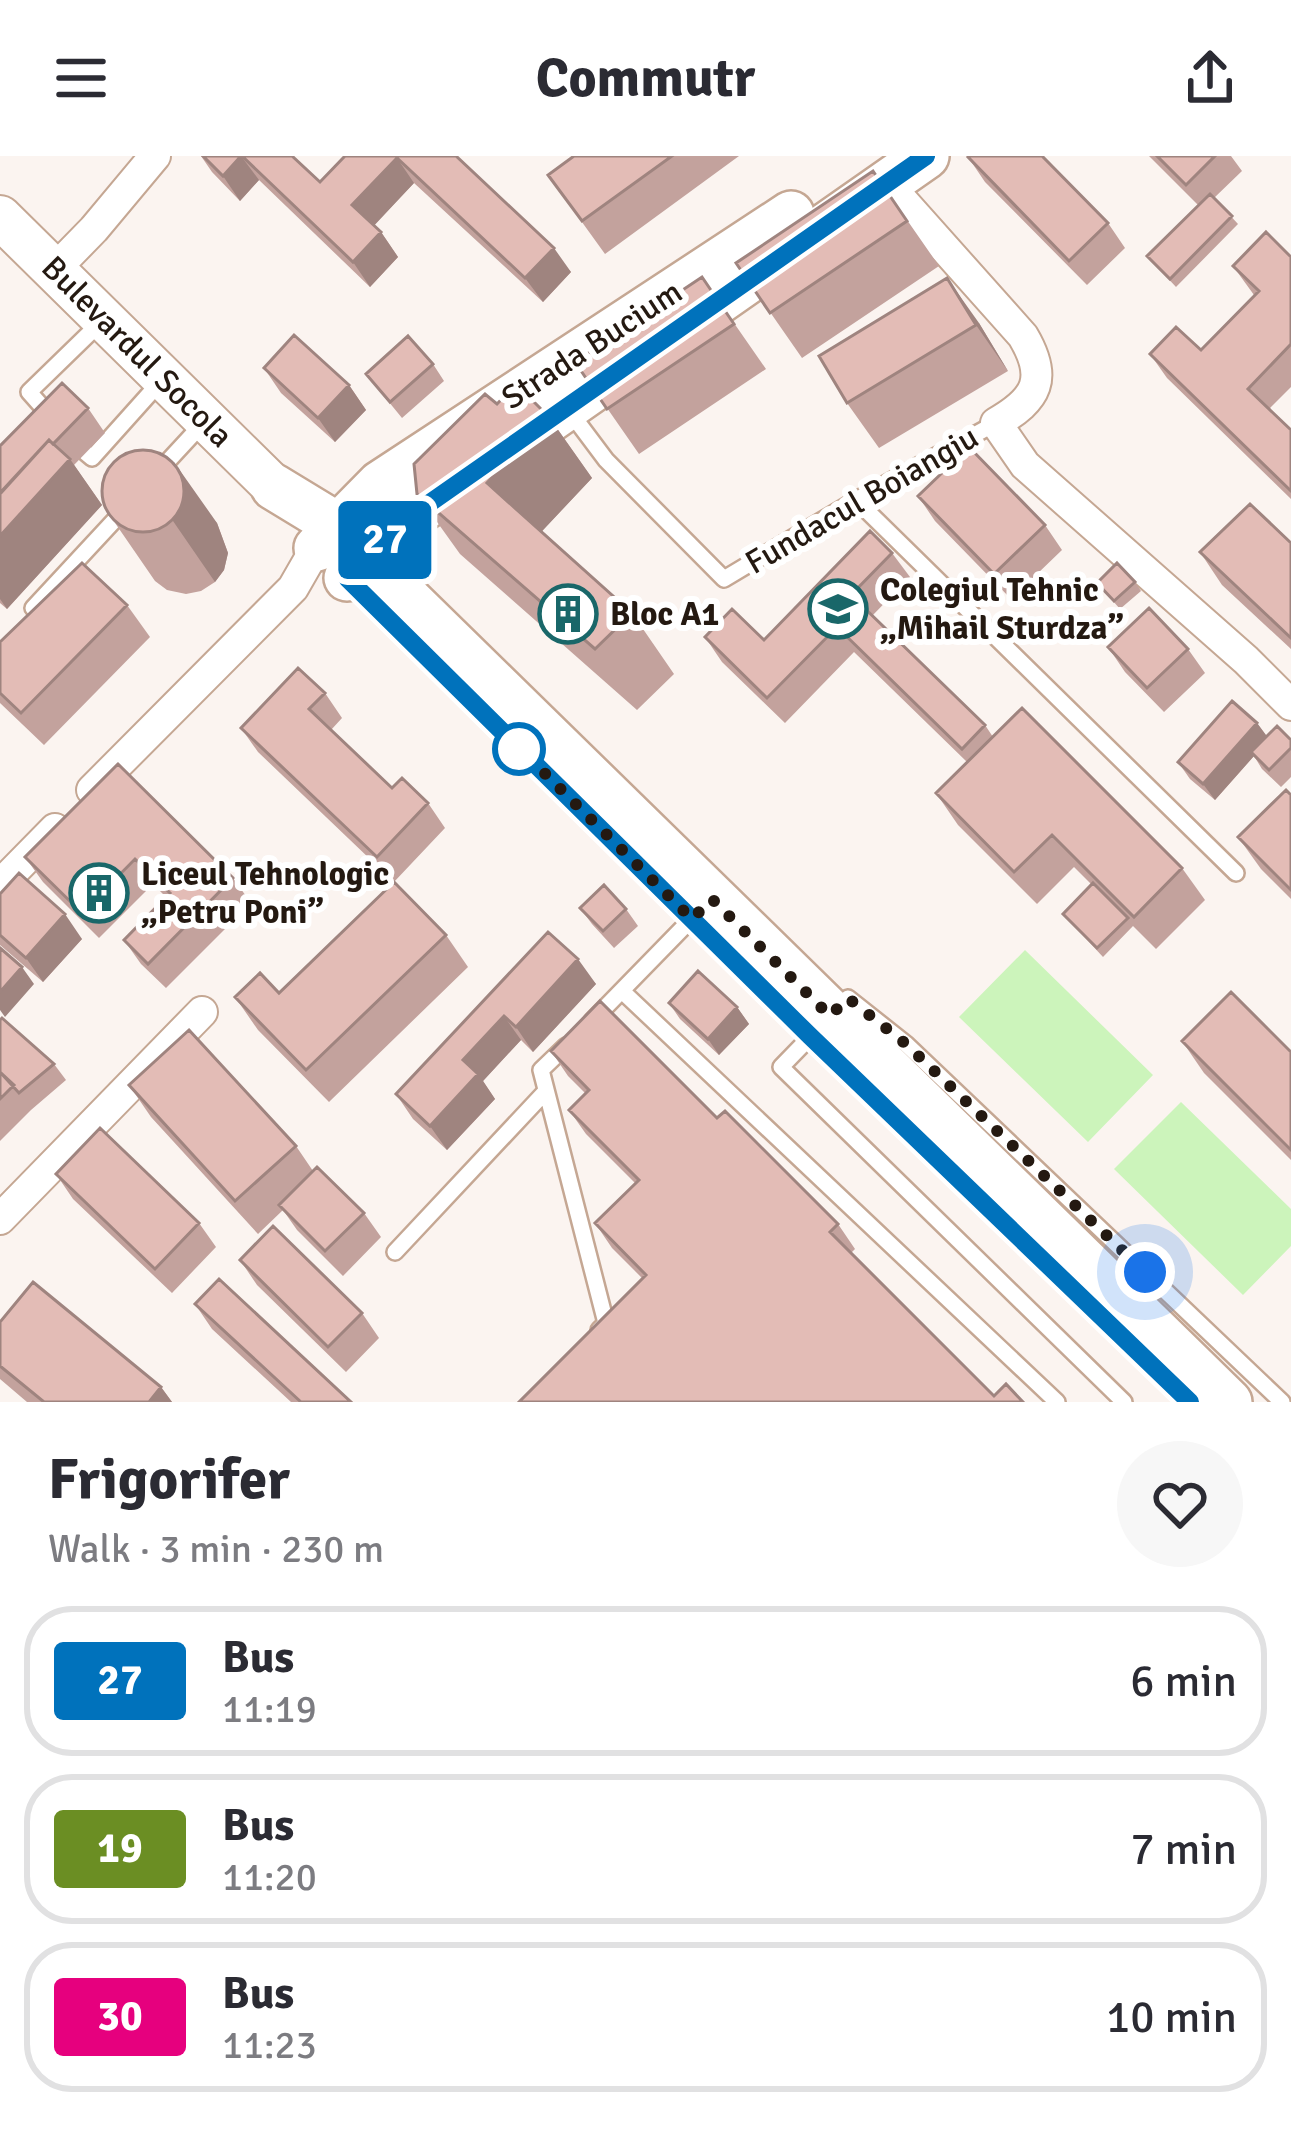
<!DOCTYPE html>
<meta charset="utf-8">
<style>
:root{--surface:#fff;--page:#f7f7f7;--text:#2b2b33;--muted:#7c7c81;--line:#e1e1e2}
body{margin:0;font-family:Signika,sans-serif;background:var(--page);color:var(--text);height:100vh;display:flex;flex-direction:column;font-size:45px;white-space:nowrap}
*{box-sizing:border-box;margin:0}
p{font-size:39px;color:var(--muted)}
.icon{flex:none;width:66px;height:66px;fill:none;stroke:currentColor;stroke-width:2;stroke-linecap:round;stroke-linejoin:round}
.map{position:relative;height:1246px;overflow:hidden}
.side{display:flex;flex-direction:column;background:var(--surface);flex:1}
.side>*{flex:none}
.badge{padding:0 24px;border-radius:9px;font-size:42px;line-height:78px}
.you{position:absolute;width:60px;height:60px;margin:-30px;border:9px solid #fff;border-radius:50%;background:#1a73e8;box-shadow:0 0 0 18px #1a73e833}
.map>.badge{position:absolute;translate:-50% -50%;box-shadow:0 0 0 6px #fff}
.round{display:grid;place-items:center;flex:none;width:126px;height:126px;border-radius:63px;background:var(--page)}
.headline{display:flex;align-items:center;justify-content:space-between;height:204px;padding:0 48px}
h1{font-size:57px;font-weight:700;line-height:90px}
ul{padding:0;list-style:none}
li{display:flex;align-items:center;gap:36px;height:150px;margin:0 24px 18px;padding:0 24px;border:6px solid var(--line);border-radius:48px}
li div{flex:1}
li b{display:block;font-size:45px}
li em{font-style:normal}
li .badge{min-width:132px;font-weight:700;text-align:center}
header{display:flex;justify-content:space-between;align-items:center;height:156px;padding:0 48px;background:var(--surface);font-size:54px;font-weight:700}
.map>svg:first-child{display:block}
.green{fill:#ccf4bb}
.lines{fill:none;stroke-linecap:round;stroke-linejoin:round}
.lane-casing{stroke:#c5a793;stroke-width:20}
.street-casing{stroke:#c5a793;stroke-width:34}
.secondary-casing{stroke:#c5a793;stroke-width:46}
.primary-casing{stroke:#c5a793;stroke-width:50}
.lane{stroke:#fff;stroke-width:15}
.street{stroke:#fff;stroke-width:30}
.secondary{stroke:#fff;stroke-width:42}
.primary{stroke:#fff;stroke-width:45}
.wall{fill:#c3a29d}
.shaded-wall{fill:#9f847f}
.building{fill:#e3bcb6;stroke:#9f847f;stroke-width:3}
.line-casing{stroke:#fff;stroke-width:27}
.line{stroke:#0072bc;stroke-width:18}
.walk{stroke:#241911;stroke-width:12;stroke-dasharray:0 21.6}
.stop-dot{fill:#fff;stroke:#0072bc;stroke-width:6}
.labels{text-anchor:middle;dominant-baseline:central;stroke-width:12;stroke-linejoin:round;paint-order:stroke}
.street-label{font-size:33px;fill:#241911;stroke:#fff}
.poi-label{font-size:33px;font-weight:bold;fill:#241911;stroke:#fff;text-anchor:start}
</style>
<header><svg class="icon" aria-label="menu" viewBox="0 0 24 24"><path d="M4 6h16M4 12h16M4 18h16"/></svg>Commutr<svg class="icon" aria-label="share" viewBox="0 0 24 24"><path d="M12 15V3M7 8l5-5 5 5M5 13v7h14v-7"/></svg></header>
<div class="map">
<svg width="1291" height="1246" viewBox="0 0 1291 1246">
<rect width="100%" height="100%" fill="#fbf4f0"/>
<path class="green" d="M 1025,794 L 1153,919 L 1088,986 L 959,861 Z
M 1181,946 L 1291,1053 L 1291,1090 L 1243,1139 L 1114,1013 Z"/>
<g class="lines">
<defs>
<path id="lane" d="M 53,263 L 29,236 L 102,165
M 579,268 L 606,304 L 724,423 L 856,344 L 996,267
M 86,297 L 92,302 L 161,225
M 157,317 L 206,264
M 856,344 L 1236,717
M 33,452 L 125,353
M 622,835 L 1057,1246
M 592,865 L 709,745
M 566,890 L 541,914 L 606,1167 L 599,1174
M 395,1096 L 546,935
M 1124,1246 L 781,911 L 848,842 L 906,888 L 1282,1246"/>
<path id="street" d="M 891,25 L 900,42 L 1023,180 C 1048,222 1038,243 996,267 L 1025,309 L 1246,504 L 1291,549
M 54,114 L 94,73 L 155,0
M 92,634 L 293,432 L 316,392
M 0,729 L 55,673
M 0,1063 L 202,856"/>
<path id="secondary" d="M 0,61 L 274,331"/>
<path id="primary" d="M 274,331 L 325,362 L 1229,1246
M 317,392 L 380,328 L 791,58
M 347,422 L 404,365 L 926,0"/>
</defs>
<use href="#lane" class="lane-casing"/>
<use href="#street" class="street-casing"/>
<use href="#secondary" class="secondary-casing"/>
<use href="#primary" class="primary-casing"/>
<use href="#lane" class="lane"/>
<use href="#street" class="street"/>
<use href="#secondary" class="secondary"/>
<use href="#primary" class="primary"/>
</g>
<path class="wall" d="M 201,0 L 292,0 L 320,26 L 345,0 L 456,0 L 571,116 L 543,146 L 414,27 L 374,69 L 381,76 L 398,101 L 370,131 L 259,24 L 240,45 L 212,16 Z
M 574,0 L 739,0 L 605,98 L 548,19 Z
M 1149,0 L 1231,0 L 1242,15 L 1214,42 L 1238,68 L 1176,131 L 1147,100 L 1198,49 Z
M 968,1 L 1108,67 L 1125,92 L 1087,129 L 985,26 Z
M 873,15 L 939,110 L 802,202 L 736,107 Z
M 1291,101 L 1291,231 L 1269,253 L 1291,274 L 1291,343 L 1167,222 L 1150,198 L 1201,194 L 1254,139 L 1233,110 Z
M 702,121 L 766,213 L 639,298 L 575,206 Z
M 979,167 L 1008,215 L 879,292 L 847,247 Z
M 433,208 L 444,225 L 402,262 L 366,218 Z
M 264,212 L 349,229 L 366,254 L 335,286 L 281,237 Z
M 497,248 L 549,261 L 592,322 L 541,376 L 632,457 L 674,518 L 637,554 L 460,398 L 417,338 Z
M 88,252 L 105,277 L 74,309 L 102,349 L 7,453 L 0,447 L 0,290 Z
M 138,293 L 217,367 L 228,397 L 224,414 L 215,426 L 201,435 L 186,438 L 167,434 L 155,425 L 113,364 Z
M 918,340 L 1045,369 L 1062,394 L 1011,443 L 935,365 Z
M 1291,387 L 1291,493 L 1222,429 L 1200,396 Z
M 892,397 L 910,421 L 872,460 L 985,569 L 993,581 L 1182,712 L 1205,744 L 1156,793 L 1133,770 L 1103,801 L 1063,758 L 1092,729 L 1074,711 L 1037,748 L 958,669 L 936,637 L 967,606 L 854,496 L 785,567 L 722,506 L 705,481 L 764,484 Z
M 1135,426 L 1141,435 L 1120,453 L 1097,427 Z
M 127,449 L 150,481 L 44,589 L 0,547 L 0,486 Z
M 1108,491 L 1188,493 L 1205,517 L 1164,556 L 1125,516 Z
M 325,537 L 342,562 L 331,574 L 392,632 L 428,647 L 445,672 L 394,726 L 258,596 L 241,572 Z
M 1257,567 L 1267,581 L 1291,584 L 1291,621 L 1281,631 L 1262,613 L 1254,600 L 1215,644 L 1190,623 L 1178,606 Z
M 118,608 L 233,722 L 251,747 L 166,832 L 141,808 L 124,784 L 166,741 L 153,728 L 99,782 L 43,726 L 25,701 Z
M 1291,639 L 1291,743 L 1261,713 L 1238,681 Z
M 0,738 L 82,783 L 43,826 L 0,789 Z
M 580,752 L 626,753 L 638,770 L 614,792 L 592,768 Z
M 548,776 L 596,828 L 533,896 L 521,884 L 483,925 L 495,943 L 447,994 L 413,963 L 396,938 Z
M 446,779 L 468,811 L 329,946 L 258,874 L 235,841 L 279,837 Z
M 669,847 L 737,851 L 749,868 L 719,899 L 680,863 Z
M 0,864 L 54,908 L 66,924 L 31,954 L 0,985 Z
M 1182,885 L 1291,896 L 1291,1004 L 1204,917 Z
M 551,895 L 717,962 L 838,1068 L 855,1093 L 851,1097 L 994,1240 L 1023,1246 L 519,1246 L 643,1123 L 612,1092 L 595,1067 L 635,1027 L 586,978 L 569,954 L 585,937 L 568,920 Z
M 129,929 L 296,990 L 313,1015 L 364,1057 L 381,1081 L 343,1120 L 297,1074 L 283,1054 L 258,1078 L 151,961 Z
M 56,1018 L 199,1067 L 216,1091 L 172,1137 L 73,1043 Z
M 240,1104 L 362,1157 L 379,1182 L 346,1216 L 257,1129 Z
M 195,1148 L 351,1246 L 291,1246 L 212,1173 Z
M 0,1166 L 161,1231 L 172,1246 L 27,1246 L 0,1223 Z"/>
<path class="shaded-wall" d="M 241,0 L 259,24 L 240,45 L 223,20 Z
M 397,2 L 414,27 L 370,74 L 352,49 Z
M 381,76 L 398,101 L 370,131 L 353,106 Z
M 554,92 L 571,116 L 543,146 L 525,122 Z
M 947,122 L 979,167 L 1008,215 L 976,169 Z
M 349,229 L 366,254 L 335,286 L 318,262 Z
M 549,261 L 592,322 L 530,388 L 487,327 Z
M 70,303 L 102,349 L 7,453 L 0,443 L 0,380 Z
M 174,306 L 217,367 L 228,397 L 224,414 L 215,426 L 173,365 Z
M 1257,567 L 1269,583 L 1215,644 L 1203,628 Z
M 65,758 L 82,783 L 43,826 L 26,802 Z
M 578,803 L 596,828 L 533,896 L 516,871 Z
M 22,811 L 34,828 L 5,861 L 0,854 L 0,836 Z
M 737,851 L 749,868 L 719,899 L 708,883 Z
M 504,860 L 521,884 L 483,925 L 495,943 L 447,994 L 430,970 L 463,904 Z
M 161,1231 L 172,1246 L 149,1246 Z"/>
<path class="building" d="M 203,0 L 241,0 L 223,20 Z
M 242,0 L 292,0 L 320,26 L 345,0 L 456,0 L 554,92 L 525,122 L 397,2 L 352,49 L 381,76 L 353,106 Z
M 574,0 L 672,0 L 582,65 L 548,19 Z
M 969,0 L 1042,0 L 1108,67 L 1069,105 L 968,1 Z
M 1157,0 L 1215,0 L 1186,29 Z
M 873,15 L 907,65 L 770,157 L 736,107 Z
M 1210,38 L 1232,60 L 1170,123 L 1147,100 Z
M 1266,76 L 1291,101 L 1291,188 L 1248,233 L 1291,274 L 1291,335 L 1150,198 L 1176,171 L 1201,194 L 1259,135 L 1233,110 Z
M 702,121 L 734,168 L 607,253 L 575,206 Z
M 947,122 L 976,169 L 847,247 L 819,200 Z
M 294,179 L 349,229 L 318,262 L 264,212 Z
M 408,180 L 433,208 L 390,246 L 366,218 Z
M 62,227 L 88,252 L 53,288 L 49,284 L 0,337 L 0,290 Z
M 516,228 L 549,261 L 487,327 L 632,457 L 595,493 L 417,338 L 414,308 L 485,238 L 497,248 Z
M 49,284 L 70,303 L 0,380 L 0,338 Z
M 969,291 L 1045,369 L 994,418 L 918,340 Z
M102 335a41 41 0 1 1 82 0a41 41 0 1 1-82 0Z
M 1250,348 L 1291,387 L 1291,482 L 1200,396 Z
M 870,375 L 892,397 L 851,439 L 985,569 L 962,593 L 837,471 L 767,542 L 705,481 L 732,453 L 764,484 Z
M 82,407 L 127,449 L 21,557 L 0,537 L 0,486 Z
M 1117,407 L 1135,426 L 1114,445 L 1097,427 Z
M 1149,452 L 1188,493 L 1147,532 L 1108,491 Z
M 298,512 L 325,537 L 309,553 L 392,632 L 402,622 L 428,647 L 377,701 L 241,572 Z
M 1232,545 L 1257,567 L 1203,628 L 1178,606 Z
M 1022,552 L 1182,712 L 1134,761 L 1052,679 L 1014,716 L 936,637 Z
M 1277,570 L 1291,584 L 1291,592 L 1269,614 L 1251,596 Z
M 118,608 L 233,722 L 148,808 L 124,784 L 170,737 L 135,703 L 82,757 L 25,701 Z
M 1286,634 L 1291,639 L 1291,734 L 1238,681 Z
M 19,717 L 65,758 L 26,802 L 0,779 L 0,738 Z
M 394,726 L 446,779 L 306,914 L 235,841 L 260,817 L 279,837 Z
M 1093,727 L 1128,762 L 1097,792 L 1063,758 Z
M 604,729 L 626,753 L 603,775 L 580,752 Z
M 548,776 L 578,803 L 516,871 L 504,860 L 463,904 L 478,918 L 430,970 L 396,938 Z
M 0,792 L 22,811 L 0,836 Z
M 698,815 L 737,851 L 708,883 L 669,847 Z
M 1231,836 L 1291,896 L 1291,994 L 1182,885 Z
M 600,845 L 717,962 L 725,955 L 838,1068 L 830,1076 L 994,1240 L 1006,1228 L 1023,1246 L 519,1246 L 646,1119 L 595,1067 L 639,1024 L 569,954 L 589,934 L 551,895 Z
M 2,862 L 54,908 L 19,937 L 0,916 L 0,864 Z
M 189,874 L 296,990 L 235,1045 L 129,929 Z
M 0,916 L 14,929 L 0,943 Z
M 100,972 L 199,1067 L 155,1113 L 56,1018 Z
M 317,1011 L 364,1057 L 325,1095 L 279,1049 Z
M 273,1070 L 362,1157 L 328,1191 L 240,1104 Z
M 219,1123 L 351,1246 L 301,1246 L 195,1148 Z
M 33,1126 L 161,1231 L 149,1246 L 44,1246 L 0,1210 L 0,1166 Z"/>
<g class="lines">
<defs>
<path id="line" d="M 926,0 L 404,365 L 347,422 L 810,880 L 1190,1246"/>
</defs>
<use href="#line" class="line-casing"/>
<use href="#line" class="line"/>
<path class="walk" d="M 519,593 L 517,590 L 692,763 L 712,743 L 830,860 L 848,842 L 906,888 L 1145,1116"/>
</g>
<defs>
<symbol id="school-ring" viewBox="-11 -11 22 22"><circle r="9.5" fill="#fff" stroke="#196769" stroke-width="1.5"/><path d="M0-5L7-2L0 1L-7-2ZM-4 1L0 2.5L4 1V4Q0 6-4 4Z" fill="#196769"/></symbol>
<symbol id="building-ring" viewBox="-11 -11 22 22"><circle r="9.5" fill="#fff" stroke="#196769" stroke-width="1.5"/><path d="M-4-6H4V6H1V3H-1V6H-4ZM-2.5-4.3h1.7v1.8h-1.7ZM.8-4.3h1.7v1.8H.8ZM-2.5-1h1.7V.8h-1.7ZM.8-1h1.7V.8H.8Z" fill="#196769"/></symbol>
</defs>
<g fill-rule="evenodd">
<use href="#school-ring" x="805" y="420" width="66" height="66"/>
<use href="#building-ring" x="535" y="425" width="66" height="66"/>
<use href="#building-ring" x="66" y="704" width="66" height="66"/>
</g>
<circle class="stop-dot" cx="519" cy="593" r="24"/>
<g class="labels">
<g class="street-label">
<text transform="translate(592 189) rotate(-33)">Strada Bucium</text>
<text transform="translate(137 196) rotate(45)">Bulevardul Socola</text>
<text transform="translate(862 344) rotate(-30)">Fundacul Boiangiu</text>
</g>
<g class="poi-label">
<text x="880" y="434">Colegiul Tehnic<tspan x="880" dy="38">„Mihail Sturdza”</tspan></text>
<text x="610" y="458">Bloc A1</text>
<text x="141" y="718">Liceul Tehnologic<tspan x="141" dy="38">„Petru Poni”</tspan></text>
</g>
</g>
</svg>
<div class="you" style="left:1145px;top:1116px"></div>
<b class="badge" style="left:385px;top:384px;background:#0072bc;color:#fff">27</b>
</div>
<section class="side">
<div class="headline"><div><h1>Frigorifer</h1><p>Walk · 3 min · 230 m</p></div><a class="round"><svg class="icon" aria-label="heart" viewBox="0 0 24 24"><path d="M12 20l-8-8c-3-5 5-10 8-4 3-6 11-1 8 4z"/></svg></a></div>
<ul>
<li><span class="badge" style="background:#0072bc;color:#fff">27</span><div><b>Bus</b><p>11:19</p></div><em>6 min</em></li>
<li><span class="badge" style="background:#6b8e23;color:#fff">19</span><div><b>Bus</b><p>11:20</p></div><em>7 min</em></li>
<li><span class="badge" style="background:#e6007e;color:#fff">30</span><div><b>Bus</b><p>11:23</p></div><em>10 min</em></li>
</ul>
</section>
